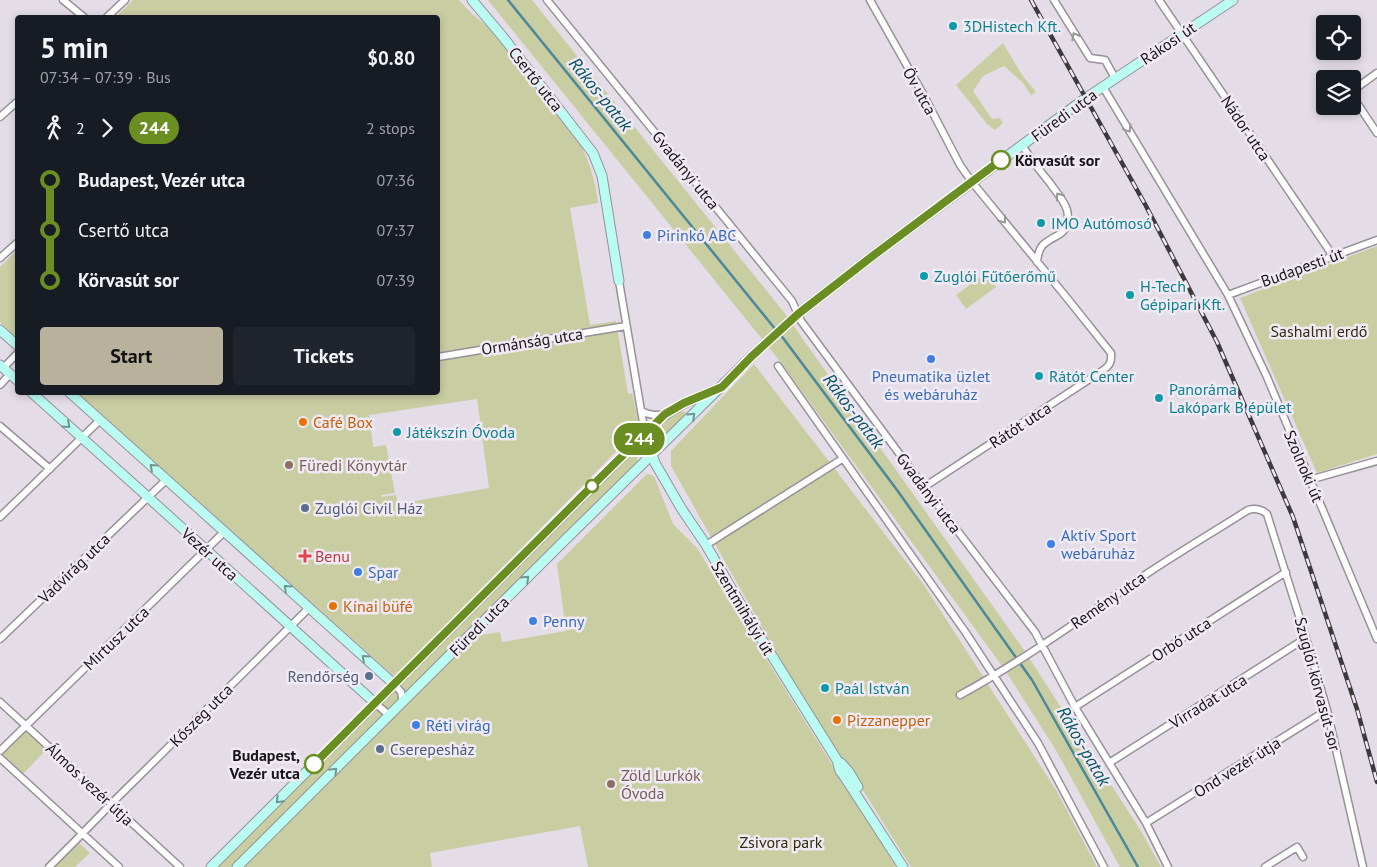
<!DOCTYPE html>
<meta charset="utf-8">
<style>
:root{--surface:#171b24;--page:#20242c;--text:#f1f3f6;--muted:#9ea1a6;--accent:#b8b19c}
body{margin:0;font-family:"PT Sans",sans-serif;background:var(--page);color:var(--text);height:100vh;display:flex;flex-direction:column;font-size:19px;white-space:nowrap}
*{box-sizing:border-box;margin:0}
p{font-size:16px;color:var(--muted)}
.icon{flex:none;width:28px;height:28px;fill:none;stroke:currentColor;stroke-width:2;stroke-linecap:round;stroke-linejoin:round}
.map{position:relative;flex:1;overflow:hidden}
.details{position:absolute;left:15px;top:15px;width:425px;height:380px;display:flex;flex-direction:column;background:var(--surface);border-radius:5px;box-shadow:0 2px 8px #0003}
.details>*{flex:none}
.badge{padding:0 10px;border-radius:16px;font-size:18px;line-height:32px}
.controls{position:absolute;left:1316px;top:15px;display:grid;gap:10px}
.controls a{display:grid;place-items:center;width:45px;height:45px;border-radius:5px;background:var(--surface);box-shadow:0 2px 8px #0003;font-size:25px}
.map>.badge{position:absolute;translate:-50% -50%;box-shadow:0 0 0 2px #fff}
.legs{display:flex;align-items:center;gap:8px;height:55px;padding:0 25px;font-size:16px}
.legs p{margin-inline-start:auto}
.headline{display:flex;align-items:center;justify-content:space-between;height:85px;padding:0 25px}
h1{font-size:28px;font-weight:700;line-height:38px}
.button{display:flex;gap:10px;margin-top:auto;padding:10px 25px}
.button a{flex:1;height:58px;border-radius:5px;background:var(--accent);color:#111;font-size:20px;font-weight:700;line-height:58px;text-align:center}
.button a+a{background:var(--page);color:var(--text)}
ul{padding:0 25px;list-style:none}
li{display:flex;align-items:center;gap:18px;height:50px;font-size:19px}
li i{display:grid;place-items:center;width:8px;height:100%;margin:0 6px;background:currentColor}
li i::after{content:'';width:12px;height:12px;margin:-6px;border:4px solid;border-radius:50%;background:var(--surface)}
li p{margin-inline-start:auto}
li:first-child i{background:linear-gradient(#0000 50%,currentColor 0)}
li:last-child i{background:linear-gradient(currentColor 50%,#0000 0)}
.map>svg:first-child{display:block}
.green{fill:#c9cda2;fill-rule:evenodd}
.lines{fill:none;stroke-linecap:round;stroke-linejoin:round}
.stream{stroke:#4b8899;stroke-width:2.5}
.street-casing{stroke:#979099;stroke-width:9}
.secondary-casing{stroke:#979099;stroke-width:11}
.street{stroke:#fff;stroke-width:6}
.secondary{stroke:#bafcf2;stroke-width:9}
.rail-casing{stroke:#3d3a3e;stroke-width:4.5}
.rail{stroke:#f1eaf4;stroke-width:2.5;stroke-dasharray:8;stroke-linecap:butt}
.oneway{stroke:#989798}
.oneway2{stroke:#729591}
.line-1-casing{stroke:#fff;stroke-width:11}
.line-1{stroke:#6b8e23;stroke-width:8}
.culture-dot{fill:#0f9aa8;stroke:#f1eaf4;stroke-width:2}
.stop-1-dot{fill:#fff;stroke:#6b8e23;stroke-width:2.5}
.shop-dot{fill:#3f7fe0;stroke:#f1eaf4;stroke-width:2}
.food-dot{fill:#e8710a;stroke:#f1eaf4;stroke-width:2}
.education-dot{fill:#8d6e63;stroke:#f1eaf4;stroke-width:2}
.service-dot{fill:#5c6f8a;stroke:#f1eaf4;stroke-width:2}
.health-dot{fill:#e0444e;stroke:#f1eaf4;stroke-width:2}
.labels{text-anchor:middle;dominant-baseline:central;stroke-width:5;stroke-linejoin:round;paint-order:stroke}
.culture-label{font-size:16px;fill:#0d838f;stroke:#f1eaf4;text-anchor:start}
.street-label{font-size:16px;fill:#19171a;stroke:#f1eaf4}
.stop-label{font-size:16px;font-weight:bold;fill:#19171a;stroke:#f1eaf4;text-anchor:start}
.shop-label{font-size:16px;fill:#366cbe;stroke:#f1eaf4;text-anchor:start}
.park-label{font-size:16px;fill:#2c2e0f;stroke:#f1eaf4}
.food-label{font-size:16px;fill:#c56008;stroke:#f1eaf4;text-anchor:start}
.education-label{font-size:16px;fill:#785e54;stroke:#f1eaf4;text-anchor:start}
.service-label{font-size:16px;fill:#4e5e75;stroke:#f1eaf4;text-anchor:start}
.health-label{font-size:16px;fill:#be3a42;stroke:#f1eaf4;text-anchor:start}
.water-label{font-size:18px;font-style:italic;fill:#065565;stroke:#f1eaf4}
</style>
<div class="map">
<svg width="1377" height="867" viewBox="0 0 1377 867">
<rect width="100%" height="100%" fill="#e4dde7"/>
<path class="green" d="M 133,0 L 459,0 L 472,14 L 487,26 L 577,138 C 589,159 595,179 598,203 L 570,208 L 590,325 L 616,321 L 628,394 L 632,393 L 639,423 L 635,432 L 395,677 L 78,393 L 438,392 L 438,18 L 117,17 L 118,15 ZM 477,399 L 489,488 L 398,504 L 396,495 L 381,497 L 381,495 L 395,493 L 386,445 L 373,447 L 369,415 Z
M 488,0 L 532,0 L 783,311 L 1024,650 L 1141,831 L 1161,867 L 1120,867 L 1057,752 L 1005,670 L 779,360 Z
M 1003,43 L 1022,75 L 1036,92 L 1031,95 L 1022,82 L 1004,66 L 983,76 L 973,91 L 992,119 L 1000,118 L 1003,123 L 995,130 L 987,124 L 956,85 Z
M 1377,246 L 1377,454 L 1317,473 L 1240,298 Z
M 17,250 L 17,338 L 0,322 L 0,267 Z
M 986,273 L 996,287 L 966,309 L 956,295 Z
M 754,364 L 924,585 L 1056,790 L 1097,867 L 911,867 L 849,768 L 838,754 L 798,691 L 671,466 L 671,451 Z
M 682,411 L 686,413 L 685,416 C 675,427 669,439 653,437 L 650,433 L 672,415 Z
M 635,449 L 638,463 L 231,867 L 216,867 Z
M 647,474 L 654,476 L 673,524 L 697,548 L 856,803 L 862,803 L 873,830 L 896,867 L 588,867 L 580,826 L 430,853 L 432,867 L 241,867 L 474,636 L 500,632 L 502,642 L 566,631 L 557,564 Z
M 26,725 L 49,747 L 21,776 L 0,758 L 0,751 Z
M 79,843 L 90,853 L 75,867 L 54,867 Z"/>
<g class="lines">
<path class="stream" d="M 508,0 L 776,330
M 780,334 L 897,490 L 1032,680 L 1138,867"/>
<defs>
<path id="street" d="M 63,0 L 85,18
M 547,0 L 792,301 L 801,321 L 924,487 L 1035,632 L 1075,707 L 1146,823 L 1168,867
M 870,0 L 923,94 L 960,165 L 972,182 L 1067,298 L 1111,353 C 1112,363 1109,366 1102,371 L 924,487
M 1054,0 L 1090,58 L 1105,60 L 1115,78
M 1159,0 L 1333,256
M 106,18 L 125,0
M 1377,73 L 1355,89 L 1353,97 L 1377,133
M 1103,87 L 1228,295 L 1267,377 L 1377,639
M 0,117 L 18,101
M 1022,145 C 1030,158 1040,171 1050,183 C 1056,192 1064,200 1067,210 C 1069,219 1068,229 1060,234 C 1045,243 1039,243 1037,262
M 0,258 L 18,242
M 619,281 L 645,434
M 1228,295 L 1377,240
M 438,357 L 626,326
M 778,366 L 966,633 L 1038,743 L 1104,867
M 3,368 L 18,353
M 0,385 L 10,374
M 641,411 C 649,415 655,416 665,414
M 0,426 L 50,469
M 1309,480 L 1377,461
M 0,517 L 100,420
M 706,545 L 842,459
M 0,639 L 166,480
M 394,684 L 401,692 L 403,702
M 960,695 C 1026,659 1086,615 1148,573 C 1181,551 1215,531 1248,510 C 1255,508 1261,509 1267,514 L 1306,638 L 1327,710 L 1363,867
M 0,702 L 180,867
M 375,703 L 390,716
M 1075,707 L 1286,572
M 0,751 L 224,532
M 0,758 L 119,867
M 1109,763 L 1306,638
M 1146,823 L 1327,710
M 49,867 L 76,840 L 111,804 L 309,608
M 1265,867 L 1297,847 L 1303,857"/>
<path id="secondary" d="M 472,0 L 503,37 L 593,153 L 602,176 L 619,281
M 0,330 L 18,346
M 0,365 L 18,381
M 31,392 L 149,498 L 375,703
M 69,392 L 394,684
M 645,434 L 655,463 L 681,508 L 706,545 L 754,627 L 837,760 L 840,771 L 844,776 L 903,867
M 841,763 L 849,772 L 858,787
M 211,867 L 657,422 C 674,406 694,399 715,390
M 237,867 L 563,542 L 752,356 L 798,314 L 870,258 L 1083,100 L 1233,0"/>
</defs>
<use href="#street" class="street-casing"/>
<use href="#secondary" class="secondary-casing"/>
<use href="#street" class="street"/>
<use href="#secondary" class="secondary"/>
<defs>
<path id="rail" d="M 1031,0 L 1146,206 L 1217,342 L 1293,517 L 1357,709 L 1377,782"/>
</defs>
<use href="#rail" class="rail-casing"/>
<use href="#rail" class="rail"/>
</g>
<defs><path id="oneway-chevron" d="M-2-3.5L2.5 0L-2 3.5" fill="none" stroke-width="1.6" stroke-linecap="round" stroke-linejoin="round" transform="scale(1.25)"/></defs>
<g class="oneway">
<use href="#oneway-chevron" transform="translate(1075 36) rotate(-120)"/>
<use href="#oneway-chevron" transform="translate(1128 129) rotate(59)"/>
<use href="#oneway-chevron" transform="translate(1059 196) rotate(-125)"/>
<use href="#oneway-chevron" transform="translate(1003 220) rotate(51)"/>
</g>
<g class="oneway2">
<use href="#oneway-chevron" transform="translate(692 416) rotate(-44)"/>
<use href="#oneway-chevron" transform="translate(67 425) rotate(42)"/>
<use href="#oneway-chevron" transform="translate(153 467) rotate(-138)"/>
<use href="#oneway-chevron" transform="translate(526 579) rotate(-44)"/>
<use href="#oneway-chevron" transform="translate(287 588) rotate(-138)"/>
<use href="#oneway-chevron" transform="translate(365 658) rotate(-138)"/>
<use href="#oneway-chevron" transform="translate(334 771) rotate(-45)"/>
<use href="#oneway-chevron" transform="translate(279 800) rotate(135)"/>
</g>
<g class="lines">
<defs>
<path id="line-1" d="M 314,764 L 606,472 L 665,414 L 684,403 L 722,387 L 752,356 L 798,314 L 870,258 L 1001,160"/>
</defs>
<use href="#line-1" class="line-1-casing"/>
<use href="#line-1" class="line-1"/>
</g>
<g class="culture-dot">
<circle cx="953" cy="26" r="5"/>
<circle cx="1041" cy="223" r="5"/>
<circle cx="924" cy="276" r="5"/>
<circle cx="1130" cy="295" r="5"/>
<circle cx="1039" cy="376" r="5"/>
<circle cx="1159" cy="398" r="5"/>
<circle cx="397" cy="432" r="5"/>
<circle cx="825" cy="688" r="5"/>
</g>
<g class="stop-1-dot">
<circle cx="1001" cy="160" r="9"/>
<circle cx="592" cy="486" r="6"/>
<circle cx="314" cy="764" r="9"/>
</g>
<g class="shop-dot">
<circle cx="647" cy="235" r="5"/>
<circle cx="931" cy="359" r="5"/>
<circle cx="1051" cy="544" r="5"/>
<circle cx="358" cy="572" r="5"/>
<circle cx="533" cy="621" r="5"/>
<circle cx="416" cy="725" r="5"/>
</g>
<g class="food-dot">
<circle cx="303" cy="422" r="5"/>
<circle cx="333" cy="606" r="5"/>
<circle cx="837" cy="720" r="5"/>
</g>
<g class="education-dot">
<circle cx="289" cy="465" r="5"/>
<circle cx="611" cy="784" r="5"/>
</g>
<g class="service-dot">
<circle cx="305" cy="508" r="5"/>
<circle cx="369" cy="676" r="5"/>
<circle cx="380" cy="749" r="5"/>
</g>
<path class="health-dot" d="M302.5 548.5h5v5h5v5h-5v5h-5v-5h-5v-5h5z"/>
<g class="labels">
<g class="culture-label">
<text x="963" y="26">3DHistech Kft.</text>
<text x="1051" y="223">IMO Autómosó</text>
<text x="934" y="276">Zuglói Fűtőerőmű</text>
<text x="1140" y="286">H-Tech<tspan x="1140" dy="18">Gépipari Kft.</tspan></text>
<text x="1049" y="376">Rátót Center</text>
<text x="1169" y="389">Panoráma<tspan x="1169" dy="18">Lakópark B épület</tspan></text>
<text x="407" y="432">Játékszín Óvoda</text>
<text x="835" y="688">Paál István</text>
</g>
<g class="street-label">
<text transform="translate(1168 43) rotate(-34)">Rákosi út</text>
<text transform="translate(536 79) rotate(52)">Csertő utca</text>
<text transform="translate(920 91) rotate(61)">Öv utca</text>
<text transform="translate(1064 115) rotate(-36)">Füredi utca</text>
<text transform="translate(1246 128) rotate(56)">Nádor utca</text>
<text transform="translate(686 170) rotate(51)">Gvadányi utca</text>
<text transform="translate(1302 267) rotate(-20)">Budapesti út</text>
<text transform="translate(532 341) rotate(-9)">Ormánság utca</text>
<text transform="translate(1020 425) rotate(-33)">Rátót utca</text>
<text transform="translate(1304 466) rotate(67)">Szolnoki út</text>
<text transform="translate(929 493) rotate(53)">Gvadányi utca</text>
<text transform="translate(210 554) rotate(42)">Vezér utca</text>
<text transform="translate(74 568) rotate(-44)">Vadvirág utca</text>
<text transform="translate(1108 600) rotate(-35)">Remény utca</text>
<text transform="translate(743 608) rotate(59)">Szentmihályi út</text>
<text transform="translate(479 626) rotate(-45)">Füredi utca</text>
<text transform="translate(116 638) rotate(-44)">Mirtusz utca</text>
<text transform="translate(1181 639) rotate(-33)">Orbó utca</text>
<text transform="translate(1318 684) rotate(75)">Szuglói körvasút sor</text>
<text transform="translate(1208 701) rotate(-32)">Virradat utca</text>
<text transform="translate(201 715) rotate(-45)">Kőszeg utca</text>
<text transform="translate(1237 767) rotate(-32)">Ond vezér útja</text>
<text transform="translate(90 784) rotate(43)">Álmos vezér útja</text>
</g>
<g class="stop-label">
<text x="1015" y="160">Körvasút sor</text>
<text x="300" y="755" text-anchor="end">Budapest,<tspan x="300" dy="18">Vezér utca</tspan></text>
</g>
<g class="shop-label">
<text x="657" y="235">Pirinkó ABC</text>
<text x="931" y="376" text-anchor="middle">Pneumatika üzlet<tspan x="931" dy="18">és webáruház</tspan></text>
<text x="1061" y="535">Aktív Sport<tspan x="1061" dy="18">webáruház</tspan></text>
<text x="368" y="572">Spar</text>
<text x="543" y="621">Penny</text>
<text x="426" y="725">Réti virág</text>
</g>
<g class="park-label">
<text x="1319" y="331">Sashalmi erdő</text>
<text x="781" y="842">Zsivora park</text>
</g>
<g class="food-label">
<text x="313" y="422">Café Box</text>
<text x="343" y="606">Kínai büfé</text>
<text x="847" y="720">Pizzanepper</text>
</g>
<g class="education-label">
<text x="299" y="465">Füredi Könyvtár</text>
<text x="621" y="775">Zöld Lurkók<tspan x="621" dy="18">Óvoda</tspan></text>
</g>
<g class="service-label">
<text x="315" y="508">Zuglói Civil Ház</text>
<text x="359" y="676" text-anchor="end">Rendőrség</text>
<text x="390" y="749">Cserepesház</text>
</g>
<g class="health-label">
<text x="315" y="556">Benu</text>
</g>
<g class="water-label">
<text transform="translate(601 94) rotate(51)">Rákos-patak</text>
<text transform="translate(854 411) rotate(53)">Rákos-patak</text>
<text transform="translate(1084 746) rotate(60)">Rákos-patak</text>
</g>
</g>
</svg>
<div class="controls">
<a><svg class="icon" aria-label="locate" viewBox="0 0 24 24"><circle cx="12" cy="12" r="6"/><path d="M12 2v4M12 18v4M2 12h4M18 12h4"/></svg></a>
<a><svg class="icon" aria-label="layers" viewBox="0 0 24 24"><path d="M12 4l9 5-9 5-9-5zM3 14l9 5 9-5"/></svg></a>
</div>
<b class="badge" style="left:639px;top:439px;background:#6b8e23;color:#fff">244</b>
<section class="details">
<div class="headline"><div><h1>5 min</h1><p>07:34 – 07:39 · Bus</p></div><b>$0.80</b></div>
<div class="legs"><svg class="icon" aria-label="walk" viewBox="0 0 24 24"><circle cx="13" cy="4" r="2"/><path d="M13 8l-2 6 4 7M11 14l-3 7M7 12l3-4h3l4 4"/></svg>2<svg class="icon" aria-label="forward" viewBox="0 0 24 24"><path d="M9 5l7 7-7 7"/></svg><b class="badge" style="background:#6b8e23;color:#fff">244</b><p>2 stops</p></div>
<ul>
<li><i style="color:#6b8e23"></i><b>Budapest, Vezér utca</b><p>07:36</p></li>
<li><i style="color:#6b8e23"></i><span>Csertő utca</span><p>07:37</p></li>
<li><i style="color:#6b8e23"></i><b>Körvasút sor</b><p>07:39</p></li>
</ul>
<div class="button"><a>Start</a><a>Tickets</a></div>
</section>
</div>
